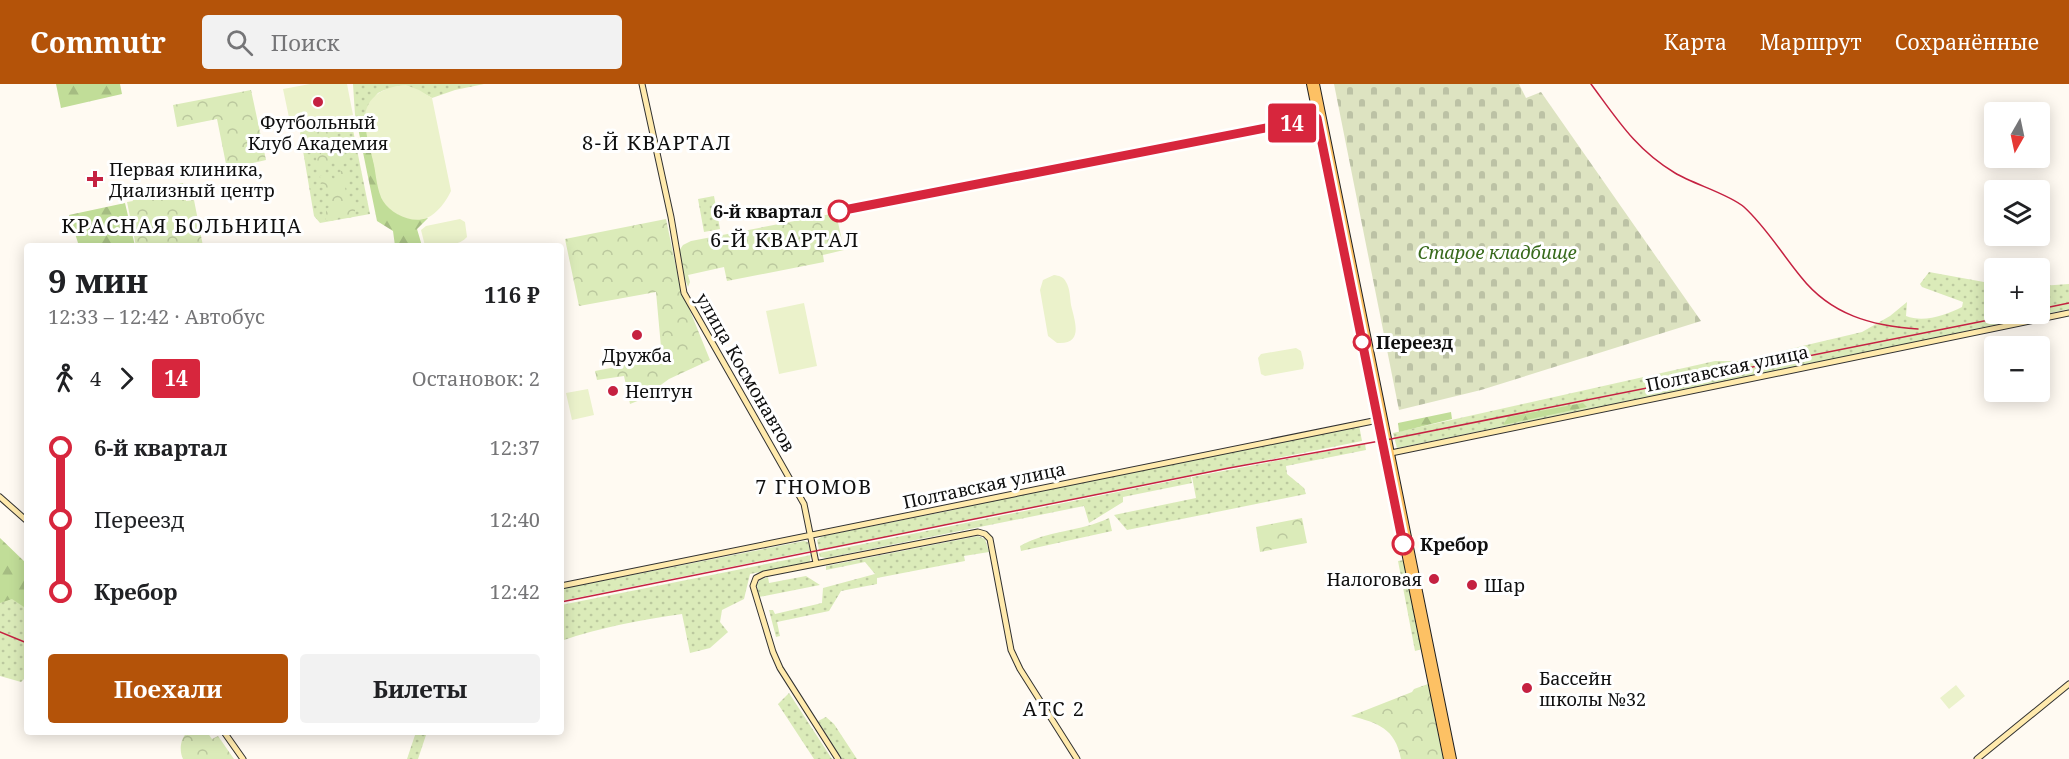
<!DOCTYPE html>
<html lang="ru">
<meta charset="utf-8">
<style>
:root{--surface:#fff;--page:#f2f2f2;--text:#202124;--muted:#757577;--accent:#b45309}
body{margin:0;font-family:"Noto Serif",serif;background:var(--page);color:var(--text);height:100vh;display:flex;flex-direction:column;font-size:22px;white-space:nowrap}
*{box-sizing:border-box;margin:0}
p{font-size:20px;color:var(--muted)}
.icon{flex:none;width:33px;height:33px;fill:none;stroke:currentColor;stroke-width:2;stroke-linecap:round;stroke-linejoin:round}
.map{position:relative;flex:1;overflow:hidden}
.sheet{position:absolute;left:24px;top:159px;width:540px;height:492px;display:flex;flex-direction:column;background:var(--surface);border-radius:6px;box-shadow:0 3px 15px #0003}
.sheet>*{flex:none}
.badge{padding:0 12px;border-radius:4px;font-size:21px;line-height:39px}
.needle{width:39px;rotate:189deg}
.buttons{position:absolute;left:1984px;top:18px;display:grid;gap:12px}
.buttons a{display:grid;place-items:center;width:66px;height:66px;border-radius:6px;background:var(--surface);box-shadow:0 3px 15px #0003;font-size:30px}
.map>.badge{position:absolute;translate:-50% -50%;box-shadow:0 0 0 3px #fff}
.legs{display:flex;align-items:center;gap:9px;height:66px;padding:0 24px;font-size:20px}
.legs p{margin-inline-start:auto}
.summary{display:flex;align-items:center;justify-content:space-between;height:102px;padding:0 24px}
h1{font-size:33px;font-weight:700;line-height:45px}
.cta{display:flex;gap:12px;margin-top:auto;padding:12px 24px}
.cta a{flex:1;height:69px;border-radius:6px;background:var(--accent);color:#fff;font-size:24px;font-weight:700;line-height:69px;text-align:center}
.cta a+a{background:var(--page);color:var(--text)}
ul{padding:0 24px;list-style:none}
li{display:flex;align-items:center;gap:21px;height:72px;font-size:22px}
li i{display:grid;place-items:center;width:9px;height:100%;margin:0 8px;background:currentColor}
li i::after{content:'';width:15px;height:15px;margin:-8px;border:4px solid;border-radius:50%;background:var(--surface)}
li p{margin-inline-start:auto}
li:first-child i{background:linear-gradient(#0000 50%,currentColor 0)}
li:last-child i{background:linear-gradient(currentColor 50%,#0000 0)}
header{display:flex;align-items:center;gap:36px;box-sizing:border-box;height:84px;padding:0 30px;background:var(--accent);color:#fff}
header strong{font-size:28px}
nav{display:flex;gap:33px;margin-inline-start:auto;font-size:21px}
.search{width:420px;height:54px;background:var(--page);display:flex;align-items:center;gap:15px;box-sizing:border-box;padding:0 21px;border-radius:6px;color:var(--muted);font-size:22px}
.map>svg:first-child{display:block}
.grass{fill:url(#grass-dots)}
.forest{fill:url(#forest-firs)}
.cemetery{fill:url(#cemetery-stones)}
.park{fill:url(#park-crowns)}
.pitch{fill:#ebf2cb}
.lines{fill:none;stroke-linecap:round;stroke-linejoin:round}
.secondary-casing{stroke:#313131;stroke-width:7}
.primary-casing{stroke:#202020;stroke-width:8}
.secondary{stroke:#ffeaad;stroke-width:5}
.primary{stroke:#fdc164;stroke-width:6}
.rail{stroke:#c52141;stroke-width:1.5}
.line-1-casing{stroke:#fff;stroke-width:14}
.line-1{stroke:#d7263d;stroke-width:9}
.poi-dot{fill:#c52141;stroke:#fff;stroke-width:2}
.stop-1-dot{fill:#fff;stroke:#d7263d;stroke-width:3}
.labels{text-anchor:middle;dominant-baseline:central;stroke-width:6;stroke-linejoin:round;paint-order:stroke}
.poi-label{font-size:18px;fill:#0f0f0f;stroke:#fff;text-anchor:start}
.stop-label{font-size:18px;font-weight:bold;fill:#0f0f0f;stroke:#fff;text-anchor:start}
.park-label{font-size:18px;font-style:italic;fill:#386a1c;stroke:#fff}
.street-label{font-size:18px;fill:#0f0f0f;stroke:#fff}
.neighbourhood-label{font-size:20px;letter-spacing:1.5px;fill:#0f0f0f;stroke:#fff}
</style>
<header>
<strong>Commutr</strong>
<div class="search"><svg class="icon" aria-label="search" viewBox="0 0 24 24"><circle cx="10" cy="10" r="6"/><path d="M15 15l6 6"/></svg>Поиск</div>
<nav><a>Карта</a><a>Маршрут</a><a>Сохранённые</a></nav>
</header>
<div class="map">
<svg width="2069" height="675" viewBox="0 0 2069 675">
<defs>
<pattern id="grass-dots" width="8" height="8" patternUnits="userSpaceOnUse" patternTransform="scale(1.5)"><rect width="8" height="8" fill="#dbebb9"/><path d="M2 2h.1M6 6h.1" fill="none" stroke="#bbc89e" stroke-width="1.8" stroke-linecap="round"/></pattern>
<pattern id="forest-firs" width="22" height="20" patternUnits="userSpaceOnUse" patternTransform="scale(1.5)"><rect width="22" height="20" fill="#c1dd98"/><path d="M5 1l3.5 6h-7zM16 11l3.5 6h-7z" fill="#a5bc82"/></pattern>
<pattern id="cemetery-stones" width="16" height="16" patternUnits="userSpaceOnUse" patternTransform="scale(1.5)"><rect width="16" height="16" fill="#dde3c1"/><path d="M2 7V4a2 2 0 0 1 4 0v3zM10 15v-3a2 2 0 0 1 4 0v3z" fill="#bcc2a5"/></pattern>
<pattern id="park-crowns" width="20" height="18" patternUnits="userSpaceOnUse" patternTransform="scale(1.5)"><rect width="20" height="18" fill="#dbebb9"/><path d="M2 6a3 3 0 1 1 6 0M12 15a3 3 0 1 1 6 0" fill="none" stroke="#bbc89e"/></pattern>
</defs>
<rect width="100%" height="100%" fill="#fffaf2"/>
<path class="grass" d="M 353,0 L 484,0 L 455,6 L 432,14 C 417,5 394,0 378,9 C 372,15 369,27 365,35 L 365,38 L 357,38 L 355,31 Z
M 348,35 L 352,41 L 370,130 L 320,139 L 314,132 L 300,49 L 305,42 Z
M 714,112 L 720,145 L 704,148 L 698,115 Z
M 1929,188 L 1995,200 L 1995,230 L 2040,230 L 2040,202 L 2069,200 L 2069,225 L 1859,270 L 1397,364 L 1393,349 L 1715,277 L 1739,277 L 1862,248 L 1890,232 L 1907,218 L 1906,232 C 1924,239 1946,231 1962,223 L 1963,218 L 1922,203 L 1920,200 Z
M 1359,341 L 1362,357 L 819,466 L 817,456 L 821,453 L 828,451 L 963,424 L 974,419 Z
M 1365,360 L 1366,366 L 1286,382 L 1287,390 L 1304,404 L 1306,410 L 1127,446 L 1114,431 L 1196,414 L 1192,393 Z
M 1191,393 L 1192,399 L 1123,413 L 1123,418 L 1089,439 L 1084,422 L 826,474 L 820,473 L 819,469 Z
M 1109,434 L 1112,447 L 1021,467 L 1020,462 C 1048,446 1080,448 1109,434 Z
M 978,452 L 985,455 L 989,468 L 964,472 L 965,477 L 877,494 L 877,500 L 841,507 L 829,527 L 777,538 L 780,552 L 776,553 L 769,526 L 773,526 L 775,530 L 822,519 L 823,504 L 875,490 L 865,478 L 826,486 L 826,482 Z
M 804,457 L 808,458 L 810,467 L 561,517 L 561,505 Z
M 811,471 L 810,477 L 808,479 L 750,490 L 744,515 L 722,526 L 720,538 L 728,548 L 710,564 L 690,569 L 682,530 C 641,536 601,543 561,557 L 561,521 Z
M 1404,476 L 1422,565 L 1415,567 L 1398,477 Z
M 27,480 L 27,592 L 21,598 L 0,592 L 0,490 Z
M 806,492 L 820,501 L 759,513 L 757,501 L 760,496 L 768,493 L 769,499 Z
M 789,609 L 832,675 L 814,675 L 778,620 Z
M 826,633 L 834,640 L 857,675 L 842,675 L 818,637 Z
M 416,648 L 427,648 L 418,675 L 407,675 Z"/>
<path class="forest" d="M 56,0 L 120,0 L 122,10 L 61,24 Z
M 365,38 L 382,115 L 415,135 L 428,134 L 417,145 L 422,162 L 395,162 L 393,147 L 377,137 L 357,39 Z
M 125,119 L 135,162 L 79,162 L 69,131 Z
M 1583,319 L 1587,323 L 1503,341 L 1508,333 Z
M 1451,328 L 1452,335 L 1399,348 L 1398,339 Z
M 0,454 L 27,480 L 27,525 L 12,515 L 0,519 Z"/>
<path class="cemetery" d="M 1334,0 L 1519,0 L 1526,14 L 1541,8 L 1701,237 L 1481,306 L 1399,326 Z"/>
<path class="park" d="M 251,6 L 266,76 L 227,85 L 217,35 L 177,43 L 173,21 Z
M 334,37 L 340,38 L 341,48 L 336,51 L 339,67 L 345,68 L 346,79 L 341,81 L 335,80 L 333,76 L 329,77 L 329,82 L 323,85 L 317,84 L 316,73 L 321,70 L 318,55 L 312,54 L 311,43 L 316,41 L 322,41 L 325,47 L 329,45 L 329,40 Z
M 343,86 L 348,87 L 350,97 L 344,100 L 349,119 L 355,120 L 355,131 L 350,134 L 344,133 L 342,128 L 339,129 L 338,134 L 332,137 L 326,136 L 326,125 L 332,122 L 327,104 L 321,103 L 320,92 L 325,90 L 330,90 L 333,95 L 337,94 L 338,89 Z
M 183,99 L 186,117 L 194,116 L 203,162 L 136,162 L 127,118 L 133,117 L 131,109 Z
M 836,129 L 844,166 L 823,171 L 824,178 L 727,197 L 724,183 L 688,191 L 690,198 L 688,203 L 682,187 L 679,167 L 683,161 L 691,157 Z
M 666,135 L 680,202 L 710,276 L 669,295 L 640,316 L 630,320 L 624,292 L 597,296 L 595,287 L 662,274 L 656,208 L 579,222 L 565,155 Z
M 1302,434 L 1307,459 L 1260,468 L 1256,443 Z
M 1428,600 L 1443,675 L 1401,675 C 1395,644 1378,639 1351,632 L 1412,608 L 1414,605 Z
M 188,648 L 207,648 L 212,655 L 218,652 L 234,675 L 183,675 C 179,667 180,654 188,648 Z"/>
<path class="pitch" d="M 310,0 L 347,0 L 353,31 L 291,43 L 283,5 Z
M 406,1 L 419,6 L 432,14 L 451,107 C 447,116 437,130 427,134 C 412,140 391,130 383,117 C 377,107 376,91 374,81 C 371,67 365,50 365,35 C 365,12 386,2 406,1 Z
M 460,135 L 465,138 L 467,153 C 459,163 437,162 425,162 L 421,146 L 426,142 Z
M 1054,191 C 1059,192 1063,192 1066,198 C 1070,204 1070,214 1071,221 C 1075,238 1084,261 1057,259 L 1048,252 L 1040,206 L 1043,196 Z
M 804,219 L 817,282 L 779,290 L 766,227 Z
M 1296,264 L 1301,267 L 1304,280 L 1303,285 L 1265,292 L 1261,290 L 1258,274 L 1261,270 Z
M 588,305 L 594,331 L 572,336 L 566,309 Z
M 1956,601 L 1965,612 L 1949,625 L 1940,614 Z"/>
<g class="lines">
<defs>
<path id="secondary" d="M 642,0 L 671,133 L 684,209 L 804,420 L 816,479
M 1391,369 L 2069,229
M 0,413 L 27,437
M 561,502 L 1378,336
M 224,648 L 243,675
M 838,675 L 780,584 L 773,568 L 753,502 L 756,494 L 764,490 L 978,448 L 985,450 L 990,455 L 1011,566 L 1020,585 L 1077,675
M 1977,675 L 2069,600"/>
<path id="primary" d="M 1310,0 L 1447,675
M 1316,0 L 1453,675"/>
</defs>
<use href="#secondary" class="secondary-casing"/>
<use href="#primary" class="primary-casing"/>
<use href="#secondary" class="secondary"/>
<use href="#primary" class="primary"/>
<path class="rail" d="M 1591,0 C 1617,35 1636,66 1675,89 C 1693,100 1729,110 1744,123 C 1766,143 1782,170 1801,193 C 1831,231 1872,242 1918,245
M 2040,225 L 2069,219
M 561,518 L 1229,384 L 1391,355 L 2019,230
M 0,548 L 27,559"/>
</g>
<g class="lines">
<defs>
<path id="line-1" d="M 839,127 L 1317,34 L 1403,460"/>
</defs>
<use href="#line-1" class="line-1-casing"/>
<use href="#line-1" class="line-1"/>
</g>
<g class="poi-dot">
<circle cx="318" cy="18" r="6"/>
<path d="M92 86h6v6h6v6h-6v6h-6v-6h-6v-6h6z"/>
<circle cx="637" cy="251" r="6"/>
<circle cx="613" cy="307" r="6"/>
<circle cx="1434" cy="495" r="6"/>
<circle cx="1472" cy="501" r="6"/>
<circle cx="1527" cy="604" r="6"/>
</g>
<g class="stop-1-dot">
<circle cx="839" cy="127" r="10"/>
<circle cx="1362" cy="258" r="8"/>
<circle cx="1403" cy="460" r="10"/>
</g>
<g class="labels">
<g class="poi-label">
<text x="318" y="38" text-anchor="middle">Футбольный<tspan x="318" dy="21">Клуб Академия</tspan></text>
<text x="109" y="85">Первая клиника,<tspan x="109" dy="21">Диализный центр</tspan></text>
<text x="637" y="271" text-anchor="middle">Дружба</text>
<text x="625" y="307">Нептун</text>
<text x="1422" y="495" text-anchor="end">Налоговая</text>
<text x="1484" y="501">Шар</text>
<text x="1539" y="594">Бассейн<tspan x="1539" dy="21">школы №32</tspan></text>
</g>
<g class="stop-label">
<text x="822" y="127" text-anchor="end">6-й квартал</text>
<text x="1376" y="258">Переезд</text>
<text x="1420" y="460">Кребор</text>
</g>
<g class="park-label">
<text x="1497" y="168">Старое кладбище</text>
</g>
<g class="street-label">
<text transform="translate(1727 284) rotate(-12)">Полтавская улица</text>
<text transform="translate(746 288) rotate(60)">улица Космонавтов</text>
<text transform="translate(984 401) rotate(-12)">Полтавская улица</text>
</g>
<g class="neighbourhood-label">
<text x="657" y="58">8-Й КВАРТАЛ</text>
<text x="182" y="141">КРАСНАЯ БОЛЬНИЦА</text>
<text x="785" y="155">6-Й КВАРТАЛ</text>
<text x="814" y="402">7 ГНОМОВ</text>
<text x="1054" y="624">АТС 2</text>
</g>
</g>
</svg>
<div class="buttons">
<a><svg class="needle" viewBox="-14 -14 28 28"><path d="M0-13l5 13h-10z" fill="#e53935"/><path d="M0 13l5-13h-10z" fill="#757577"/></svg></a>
<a><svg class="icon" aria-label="layers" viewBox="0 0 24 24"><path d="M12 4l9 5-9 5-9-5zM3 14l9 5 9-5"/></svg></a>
<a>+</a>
<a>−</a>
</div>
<b class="badge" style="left:1292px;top:39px;background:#d7263d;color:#fff">14</b>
<section class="sheet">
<div class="summary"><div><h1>9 мин</h1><p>12:33 – 12:42 · Автобус</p></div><b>116 ₽</b></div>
<div class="legs"><svg class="icon" aria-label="walk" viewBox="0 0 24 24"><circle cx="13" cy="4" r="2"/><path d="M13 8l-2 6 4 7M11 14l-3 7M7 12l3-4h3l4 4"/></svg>4<svg class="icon" aria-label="forward" viewBox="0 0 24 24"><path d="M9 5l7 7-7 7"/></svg><b class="badge" style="background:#d7263d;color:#fff">14</b><p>Остановок: 2</p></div>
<ul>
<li><i style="color:#d7263d"></i><b>6-й квартал</b><p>12:37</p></li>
<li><i style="color:#d7263d"></i><span>Переезд</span><p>12:40</p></li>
<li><i style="color:#d7263d"></i><b>Кребор</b><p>12:42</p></li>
</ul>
<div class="cta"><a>Поехали</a><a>Билеты</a></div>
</section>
</div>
